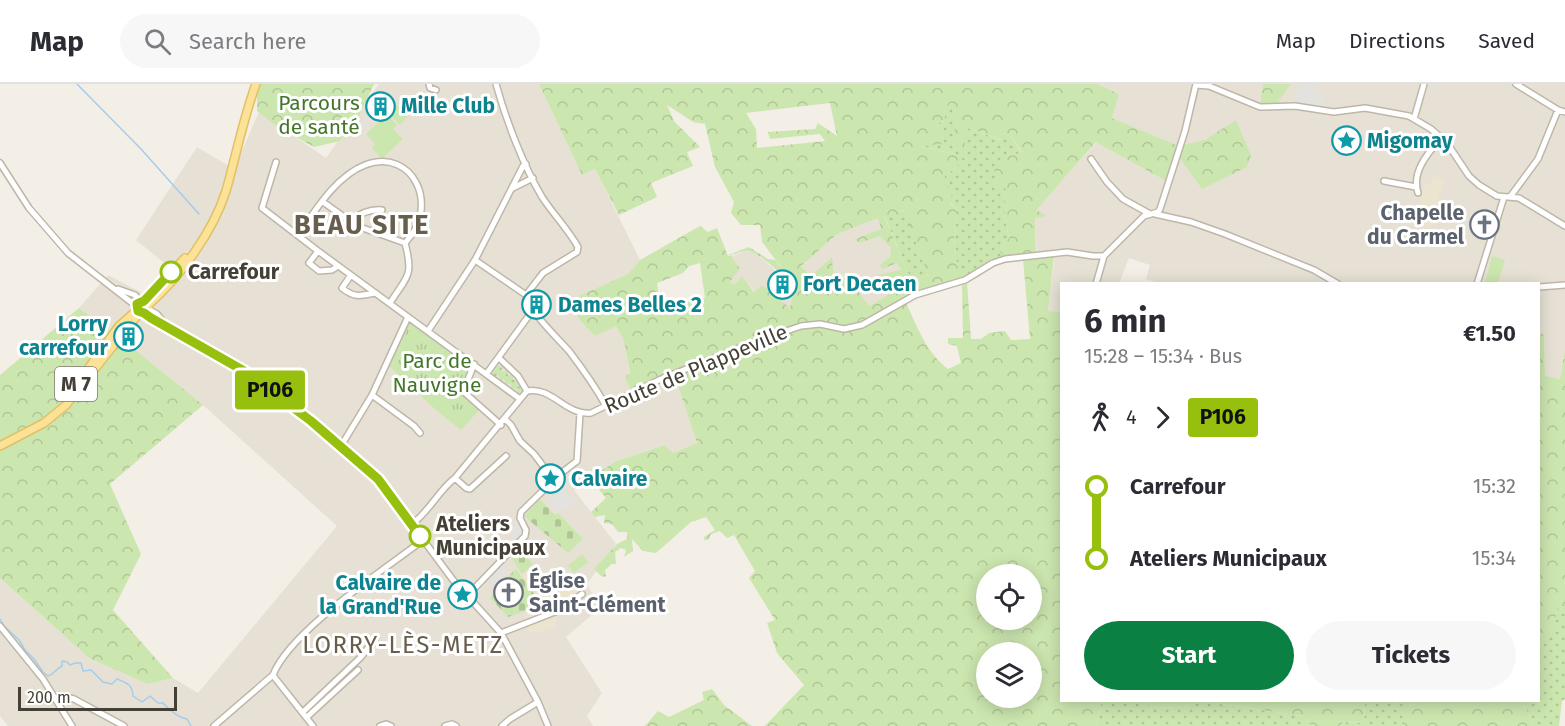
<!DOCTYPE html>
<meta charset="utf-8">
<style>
:root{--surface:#fff;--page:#f7f7f7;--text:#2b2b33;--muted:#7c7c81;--line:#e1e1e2;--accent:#0b8043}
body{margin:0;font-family:"Fira Sans",sans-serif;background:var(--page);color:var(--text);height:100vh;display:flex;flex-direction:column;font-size:22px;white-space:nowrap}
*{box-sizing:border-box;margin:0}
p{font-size:20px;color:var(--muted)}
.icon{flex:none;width:33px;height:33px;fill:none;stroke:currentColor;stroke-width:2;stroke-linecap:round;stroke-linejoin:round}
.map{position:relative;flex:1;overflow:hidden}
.details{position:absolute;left:1060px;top:198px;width:480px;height:420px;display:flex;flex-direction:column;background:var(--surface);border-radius:0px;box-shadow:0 3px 15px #0003}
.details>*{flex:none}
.badge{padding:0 12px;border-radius:4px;font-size:21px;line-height:39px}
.controls{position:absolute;left:976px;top:480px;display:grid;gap:12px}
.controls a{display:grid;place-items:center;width:66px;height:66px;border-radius:50%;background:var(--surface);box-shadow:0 3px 15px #0003;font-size:30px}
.scale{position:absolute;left:18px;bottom:15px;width:159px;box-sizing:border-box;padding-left:6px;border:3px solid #454035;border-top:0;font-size:16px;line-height:21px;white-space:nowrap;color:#454035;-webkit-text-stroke:4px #fff;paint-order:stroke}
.map>.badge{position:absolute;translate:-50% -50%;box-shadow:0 0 0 3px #fff}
.legs{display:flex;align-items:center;gap:9px;height:66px;padding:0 24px;font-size:20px}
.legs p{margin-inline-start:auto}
.overview{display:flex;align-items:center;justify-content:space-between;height:102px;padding:0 24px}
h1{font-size:33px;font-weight:700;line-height:45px}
.primary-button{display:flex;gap:12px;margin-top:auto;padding:12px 24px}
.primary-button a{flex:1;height:69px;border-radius:36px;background:var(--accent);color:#fff;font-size:24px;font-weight:700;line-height:69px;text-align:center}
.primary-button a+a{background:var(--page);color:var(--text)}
ul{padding:0 24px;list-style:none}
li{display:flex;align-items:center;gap:21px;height:72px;font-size:22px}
li i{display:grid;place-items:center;width:9px;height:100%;margin:0 8px;background:currentColor}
li i::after{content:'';width:15px;height:15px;margin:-8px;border:4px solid;border-radius:50%;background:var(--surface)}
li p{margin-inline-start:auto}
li:first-child i{background:linear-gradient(#0000 50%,currentColor 0)}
li:last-child i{background:linear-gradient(currentColor 50%,#0000 0)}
header{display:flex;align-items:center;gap:36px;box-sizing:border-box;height:84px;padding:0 30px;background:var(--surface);border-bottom:2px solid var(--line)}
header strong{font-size:28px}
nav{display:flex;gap:33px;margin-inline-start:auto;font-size:21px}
.search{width:420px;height:54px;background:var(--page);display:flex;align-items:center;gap:15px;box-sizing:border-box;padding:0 21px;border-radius:33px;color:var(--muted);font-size:22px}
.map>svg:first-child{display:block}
.residential{fill:#e6e1d4}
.education{fill:#ebe5d0}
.grass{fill:url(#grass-dots)}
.forest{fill:url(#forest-crowns);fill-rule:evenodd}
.cemetery{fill:url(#cemetery-stones)}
.park{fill:url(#park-tufts)}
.pitch{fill:#cce6af}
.parking{fill:#e4e2de}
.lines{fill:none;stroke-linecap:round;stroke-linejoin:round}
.stream{stroke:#a3cdee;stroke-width:1.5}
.minor-casing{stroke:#beb7a9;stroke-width:8}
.major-casing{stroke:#e1c066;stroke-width:10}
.minor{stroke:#fff;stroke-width:5}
.major{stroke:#fce296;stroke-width:7}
.line-1-casing{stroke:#fff;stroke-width:14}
.line-1{stroke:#97bf0d;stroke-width:9}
.stop-1-dot{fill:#fff;stroke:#97bf0d;stroke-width:3}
.labels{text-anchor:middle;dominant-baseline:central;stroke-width:6;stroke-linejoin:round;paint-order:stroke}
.shield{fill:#fff;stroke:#7d7972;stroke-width:1.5}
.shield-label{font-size:20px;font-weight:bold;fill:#454035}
.park-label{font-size:21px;fill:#44762a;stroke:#fff}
.culture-label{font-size:21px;font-weight:bold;fill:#0d838f;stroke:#fff;text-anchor:start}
.worship-label{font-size:21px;font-weight:bold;fill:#5b616d;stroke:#fff;text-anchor:end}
.stop-label{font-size:21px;font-weight:bold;fill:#454035;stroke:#fff;text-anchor:start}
.street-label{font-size:21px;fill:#454035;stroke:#fff}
.quarter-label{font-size:24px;letter-spacing:1.5px;fill:#685e4d;stroke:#fff}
.district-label{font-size:27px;font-weight:bold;letter-spacing:1.5px;fill:#685e4d;stroke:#fff}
</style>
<header>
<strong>Map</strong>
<div class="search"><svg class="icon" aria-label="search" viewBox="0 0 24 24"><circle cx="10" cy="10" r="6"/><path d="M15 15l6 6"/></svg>Search here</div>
<nav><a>Map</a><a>Directions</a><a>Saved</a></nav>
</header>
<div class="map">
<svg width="1565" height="642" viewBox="0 0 1565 642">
<defs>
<pattern id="grass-dots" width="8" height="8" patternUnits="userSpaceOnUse" patternTransform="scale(1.5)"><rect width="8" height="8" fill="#cce6af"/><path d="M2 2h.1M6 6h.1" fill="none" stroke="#b1c697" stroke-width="1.8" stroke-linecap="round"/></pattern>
<pattern id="forest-crowns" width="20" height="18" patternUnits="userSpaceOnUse" patternTransform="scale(1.5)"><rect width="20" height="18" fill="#cce6af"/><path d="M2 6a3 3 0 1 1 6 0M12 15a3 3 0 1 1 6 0" fill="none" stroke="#b1c697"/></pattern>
<pattern id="cemetery-stones" width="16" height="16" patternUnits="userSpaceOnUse" patternTransform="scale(1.5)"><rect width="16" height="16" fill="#cce6af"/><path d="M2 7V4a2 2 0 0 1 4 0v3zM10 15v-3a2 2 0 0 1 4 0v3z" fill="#b1c697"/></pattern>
<pattern id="park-tufts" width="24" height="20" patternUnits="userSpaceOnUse" patternTransform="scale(1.5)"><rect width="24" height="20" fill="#cce6af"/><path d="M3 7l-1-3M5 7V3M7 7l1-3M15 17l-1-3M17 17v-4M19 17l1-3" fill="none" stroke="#b1c697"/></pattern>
</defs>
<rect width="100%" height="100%" fill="#f3efe6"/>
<path class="residential" d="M 379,0 L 539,0 L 582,91 L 595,85 L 640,176 L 628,190 L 571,216 L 616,242 L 624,257 L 630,290 L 630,305 L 660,293 L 674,290 L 697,359 L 673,369 L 663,361 L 617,377 L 574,406 L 616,460 L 587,500 L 600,524 L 566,553 L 602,609 L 587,632 L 593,642 L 8,642 L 0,632 L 0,494 L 89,574 L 148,600 L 173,594 L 198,609 L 337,442 L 203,321 L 127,259 L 79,224 L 108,191 L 142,209 L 168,182 L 136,156 L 197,63 L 234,85 L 259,28 L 326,74 Z
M 1097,0 L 1565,0 L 1565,266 L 1560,295 L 1545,292 L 1544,251 L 1539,250 L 1539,200 L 1158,199 L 1146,195 L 1150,181 L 1129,174 L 1119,199 L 1062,200 L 1062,228 L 1048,227 L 1055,170 L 1037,171 L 1035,133 L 1046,132 L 1035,126 L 1097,58 L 1166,97 L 1179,62 L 1112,34 L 1119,10 Z
M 878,133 L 881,145 L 854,157 L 860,159 L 880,152 L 891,164 L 890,173 L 882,184 L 897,178 L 901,186 L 893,209 L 869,222 L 848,193 L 834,197 L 831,174 L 811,193 L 801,182 L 837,149 Z
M 745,167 L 755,169 L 765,177 L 793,203 L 790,225 L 762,201 L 755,208 L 742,192 L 734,202 L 730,198 L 740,185 L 732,172 Z"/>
<path class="education" d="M 1434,92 L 1444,95 L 1430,144 L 1413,140 L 1425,100 L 1430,101 Z
M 535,480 L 548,492 L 560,482 L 580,502 L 577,511 L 567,519 L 563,517 L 556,525 L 556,542 L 534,550 L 532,547 L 529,548 L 524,530 L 526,529 L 525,526 L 528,525 L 529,514 L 535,510 L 521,492 Z"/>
<path class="grass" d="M 952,19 L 965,43 L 1001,56 L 1004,49 L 1011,53 L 1022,69 L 1006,105 L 1008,121 L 1004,131 L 1009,154 L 1000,167 L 1003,172 L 964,194 L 957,183 L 954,152 L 957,126 C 947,116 944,104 945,90 L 955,85 L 962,74 L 954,70 L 917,61 L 938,42 L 940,37 L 944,38 L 945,23 Z
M 905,126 L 928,191 L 912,198 L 885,133 Z
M 749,163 L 768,175 L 775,176 L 787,191 L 787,196 C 778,188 757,165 745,167 C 738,168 734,171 728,171 Z
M 497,282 L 503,283 L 501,286 L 503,288 L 506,285 L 509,287 L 507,290 L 509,292 L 512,290 L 514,292 L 512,294 L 515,297 L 517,294 L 520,298 L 517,300 L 519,303 L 523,302 L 520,309 L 516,309 L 517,305 L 515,304 L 513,306 L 510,304 L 512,301 L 509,299 L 507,302 L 504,300 L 506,297 L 503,295 L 501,298 L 498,296 L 500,293 L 497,291 L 495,294 L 492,288 Z
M 1558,521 L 1565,530 L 1565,615 L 1562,617 L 1559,642 L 1532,642 L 1533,636 L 1520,617 L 1539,616 L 1539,546 L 1543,554 Z
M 1102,616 L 1142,617 L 1152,623 L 1183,624 L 1199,617 L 1303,632 L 1314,642 L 1096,642 Z
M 1365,617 L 1396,617 L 1396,619 L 1400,617 L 1409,617 L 1412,623 L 1401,638 L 1404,642 L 1340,642 L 1343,638 L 1364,639 Z"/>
<path class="forest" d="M 260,0 L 374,0 L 359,32 L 340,57 L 314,63 L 279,44 L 257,27 L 257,6 Z
M 539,0 L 1097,0 L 1119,10 L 1112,34 L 1179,62 L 1166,97 L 1096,58 L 1036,126 L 1047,132 L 1035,134 L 1036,168 L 1003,172 L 1000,167 L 1009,154 L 1004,131 L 1008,121 L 1000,112 L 1006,105 L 997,101 L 994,85 L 1000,75 L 1022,68 L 1011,53 L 1004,49 L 1002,56 L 965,43 L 965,68 L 957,65 L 951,19 L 945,24 L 945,38 L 940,37 L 938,42 L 945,60 L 920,62 L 954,70 L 963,74 L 955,85 L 945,90 L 945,101 L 952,105 L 951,120 L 957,126 L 954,152 L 957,182 L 967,186 L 962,189 L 964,194 L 923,206 L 887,229 L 906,219 C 918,244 926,268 948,285 L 961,279 L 957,262 L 948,260 L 948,254 L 963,254 L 962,201 L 967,198 L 971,255 L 981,255 L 989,249 L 1005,247 L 1011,256 L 1030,255 L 1023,175 L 1054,172 L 1048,227 L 1062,228 L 1062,616 L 1102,617 L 1096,642 L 765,642 L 804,601 L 777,569 L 767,539 L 775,536 L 749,494 L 755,487 L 734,451 L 727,454 L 720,447 L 711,450 L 708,456 L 704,456 L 704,453 L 715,446 L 706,433 L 691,438 L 656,469 L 643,467 L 632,455 L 633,467 L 624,473 L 626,466 L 621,464 L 615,468 L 616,480 L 612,480 L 605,486 L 606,493 L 601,492 L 594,485 L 617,460 L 627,455 L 627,448 L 618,448 L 612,440 L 604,439 L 605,431 L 595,433 L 591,428 L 606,414 L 597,403 L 604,395 L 599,388 L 617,377 L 664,361 L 673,369 L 697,359 L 674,290 L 660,293 L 630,305 L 625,293 L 630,289 L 624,257 L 616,242 L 595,252 L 580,236 L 570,216 L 628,190 L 640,176 L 700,142 L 708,148 L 717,144 L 728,172 L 731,171 L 740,185 L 730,198 L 734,201 L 742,192 L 754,208 L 762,201 L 790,224 L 793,204 L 786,197 L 787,191 L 762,158 L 760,141 L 741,141 L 731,129 L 734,118 L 715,83 L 705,40 L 693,38 L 667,21 L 674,37 L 700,63 L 687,68 L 693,82 L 651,99 L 657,113 L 619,131 L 595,85 L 582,91 ZM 830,19 L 837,52 L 818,39 L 815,45 L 768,48 L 770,55 L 820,50 L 825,57 L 757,64 L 756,45 L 746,29 ZM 904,126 L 928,191 L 912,198 L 885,134 ZM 878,134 L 881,145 L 853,156 L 860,159 L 880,152 L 891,164 L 890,173 L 880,181 L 882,185 L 897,179 L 901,186 L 878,191 L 877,199 L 892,209 L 869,222 L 848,193 L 834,196 L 832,173 L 811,192 L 801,182 L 837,150 ZM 700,179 L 705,214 L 660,219 L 657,199 L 683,189 L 689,182 ZM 987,490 L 1032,490 L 1032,536 L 987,536 ZM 987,568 L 1032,568 L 1032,614 L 987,614 Z
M 1263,0 L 1291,0 L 1275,22 L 1260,23 Z
M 1236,36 L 1251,71 L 1247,83 L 1202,105 L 1179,73 L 1183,61 L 1205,56 Z
M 79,224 L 127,259 L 203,321 L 110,400 L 141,470 L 113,526 L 173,594 L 148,600 L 89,574 L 0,494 L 0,291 Z
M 1539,250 L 1544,250 L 1545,292 L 1560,295 L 1565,266 L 1565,530 L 1558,522 L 1553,550 L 1543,554 L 1539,546 Z
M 712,605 L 724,621 L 752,642 L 645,642 L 658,627 L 669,633 L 704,616 L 702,608 Z
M 1142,617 L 1365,617 L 1364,639 L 1343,638 L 1340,642 L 1314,642 L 1303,632 L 1200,617 L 1183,624 L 1152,623 Z
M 1409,617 L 1520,617 L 1533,636 L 1532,642 L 1404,642 L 1401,638 L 1405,624 L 1412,623 Z"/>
<path class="cemetery" d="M 540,415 L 555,431 L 558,429 L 583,455 L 568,469 L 524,432 Z
M 520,466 L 533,480 L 522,490 L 512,475 Z
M 516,485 L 535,511 L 529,514 L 530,516 L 528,517 L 530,521 L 528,522 L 529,525 L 508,533 L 490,514 L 494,508 L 493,507 Z"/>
<path class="park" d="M 408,238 L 411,238 L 469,281 L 470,289 L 460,309 L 480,325 L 461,346 L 436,326 L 388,281 Z"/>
<path class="pitch" d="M 397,21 L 408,32 L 400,41 L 388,29 Z
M 387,30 L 397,41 L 393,45 L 403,55 L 382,75 L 372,64 L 375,60 L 366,50 Z
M 1492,172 L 1505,176 L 1498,199 L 1485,198 Z
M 582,470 L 588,478 L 574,489 L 568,482 Z"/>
<path class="parking" d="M 1304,0 L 1316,1 L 1314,8 L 1325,11 L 1322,23 L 1296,18 L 1297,4 L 1303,5 Z
M 373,27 L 377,31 L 359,49 L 355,45 Z
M 562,404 L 575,417 L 564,427 L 561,424 L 558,428 L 548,418 Z
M 517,432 L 521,437 L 525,436 L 530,445 L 527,456 L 524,460 L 527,463 L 531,460 L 538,467 L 531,474 L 511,451 L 511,445 Z
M 502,479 L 509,489 L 496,503 L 487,494 Z"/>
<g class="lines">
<path class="stream" d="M 77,0 L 141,65 L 199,130
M 0,535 L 4,542 L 19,556 L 25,566 L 34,575 L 43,588 L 48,592 C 54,590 56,585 62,582 L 62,577 L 67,578 L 70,581 L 75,579 L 81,579 L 83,587 L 91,586 L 103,598 L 112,600 L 117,595 C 127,599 132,600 133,612 L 142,618 L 150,612 L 158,619 L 163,619 C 168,625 179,634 187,635 L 191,642"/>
<defs>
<path id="minor" d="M 429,0 L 430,4 L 436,6
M 496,0 C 506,36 523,81 542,113 C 553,130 568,145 578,163 L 577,168 L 543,189 L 526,211 C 532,231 555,251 569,267 C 582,284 596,304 606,322
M 1516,0 L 1558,26 L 1565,28
M 1196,1 L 1209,2 L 1260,23 L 1295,22 L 1334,28 L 1365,24 L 1409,32 L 1431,45 L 1447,59 L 1469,92 L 1479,101 L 1497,112 L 1519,114 L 1565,142
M 1414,35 L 1424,0
M 1091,75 L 1107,98 L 1123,115 L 1150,130
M 276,78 L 262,124 L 318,167 L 520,315
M 0,79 L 29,124 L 68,169 L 136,222
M 1384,97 L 1416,103
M 513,104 L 533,94
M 1418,109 C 1411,88 1428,69 1441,54
M 1510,113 L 1538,75 L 1558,26
M 323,118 L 357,142 L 405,159 C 414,193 407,192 390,219
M 1155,130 L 1191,138 L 1225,150 L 1314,186 L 1338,200
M 350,137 C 359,130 371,125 382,126
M 298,151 C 315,127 336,92 365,81 C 413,63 441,122 405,159
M 318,167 L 309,179 L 319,187 L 332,186 L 338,182
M 475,176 L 526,211
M 351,191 L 342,204 C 354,214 360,212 375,209
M 1096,200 L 1104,172
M 1477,200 L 1504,113
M 1539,203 L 1565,201
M 118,205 L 135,211 L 140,217
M 148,225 L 157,230 L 166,241
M 144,229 L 151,234 L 244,287 L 311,337 L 378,395 L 453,496 L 501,549 L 538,618 L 548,642
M 428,247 L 475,176 L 523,82 L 526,80
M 499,274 L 518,292 L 527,307
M 474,280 L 464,306 L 465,309 L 501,341
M 487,289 L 533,226
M 372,311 L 414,342 L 420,349
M 505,335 L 511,341 L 520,357 L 534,370 L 550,391 L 555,394
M 341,362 L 372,311 L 408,233
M 455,394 L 466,404 L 470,405 L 506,372
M 412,440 C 429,428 438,407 455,394 L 527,307 C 552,302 566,332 591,329 L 661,295 L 754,258 L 801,242 L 820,240 L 844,245 L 862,241 L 915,211 L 965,196 L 993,179 L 1005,175 L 1067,168 L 1093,172 L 1104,172 L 1144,132 L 1158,128 L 1160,125 L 1185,47 L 1196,0
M 467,512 L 525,452 L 526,446 L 520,434 L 521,428 L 560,390 L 577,377 L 580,329
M 0,542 L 43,595 L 72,642
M 501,549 L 560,526 L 582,510
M 56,614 L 66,613 L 74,615 L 124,642
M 303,628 L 361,573 L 375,555
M 307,633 L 358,586
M 214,642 L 273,591
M 313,642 L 275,594 L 273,591 C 290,547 384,486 423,456
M 380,642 L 386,640 L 391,642
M 445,642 L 452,640 L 456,642
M 502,642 L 510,635 L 538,618"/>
<path id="major" d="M 144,217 L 185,174
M136 223a6 6 0 1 1 12 0a6 6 0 1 1-12 0Z
M 148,221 C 180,193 213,148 226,107 C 236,72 243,35 256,0
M 75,303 L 119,242 L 137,226
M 0,362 L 44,339 L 66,321 L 140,228"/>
</defs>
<use href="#minor" class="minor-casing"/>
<use href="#major" class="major-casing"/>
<use href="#minor" class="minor"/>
<use href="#major" class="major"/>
</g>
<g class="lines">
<defs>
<path id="line-1" d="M 171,188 L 144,217 L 137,220 L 138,227 L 144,229 L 151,234 L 244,287 L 311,337 L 378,395 L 420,452"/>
</defs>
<use href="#line-1" class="line-1-casing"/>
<use href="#line-1" class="line-1"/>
</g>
<defs>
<symbol id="building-ring" viewBox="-11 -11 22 22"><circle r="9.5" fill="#fff" stroke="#0f9aa8" stroke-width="1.5"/><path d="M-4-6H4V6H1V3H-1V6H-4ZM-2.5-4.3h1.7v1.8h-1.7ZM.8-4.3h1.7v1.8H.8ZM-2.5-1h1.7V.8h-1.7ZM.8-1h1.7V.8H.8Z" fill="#0f9aa8"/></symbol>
<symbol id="sight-ring" viewBox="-11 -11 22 22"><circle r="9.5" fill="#fff" stroke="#0f9aa8" stroke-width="1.5"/><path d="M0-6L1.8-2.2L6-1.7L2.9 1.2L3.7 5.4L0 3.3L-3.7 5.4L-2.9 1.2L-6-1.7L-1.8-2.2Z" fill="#0f9aa8"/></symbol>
<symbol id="church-ring" viewBox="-11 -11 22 22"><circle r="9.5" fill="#fff" stroke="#6b7280" stroke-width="1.5"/><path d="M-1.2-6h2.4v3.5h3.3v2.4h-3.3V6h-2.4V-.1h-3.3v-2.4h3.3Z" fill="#6b7280"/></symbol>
</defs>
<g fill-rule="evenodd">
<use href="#building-ring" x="364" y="6" width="33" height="33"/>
<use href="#sight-ring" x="1330" y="40" width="33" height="33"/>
<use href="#church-ring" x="1468" y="124" width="33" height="33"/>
<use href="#building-ring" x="766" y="184" width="33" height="33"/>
<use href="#building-ring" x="520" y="204" width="33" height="33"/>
<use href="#building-ring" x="112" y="236" width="33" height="33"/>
<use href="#sight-ring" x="534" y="378" width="33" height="33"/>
<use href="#church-ring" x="492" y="492" width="33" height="33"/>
<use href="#sight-ring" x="446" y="494" width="33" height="33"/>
</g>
<g class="stop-1-dot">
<circle cx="171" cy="188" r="10"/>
<circle cx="420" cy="452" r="10"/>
</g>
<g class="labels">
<rect class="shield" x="55" y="283" width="42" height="34" rx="4.5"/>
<g class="shield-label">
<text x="76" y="300">M 7</text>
</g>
<g class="park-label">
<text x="319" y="19">Parcours<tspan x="319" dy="24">de santé</tspan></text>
<text x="437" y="277">Parc de<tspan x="437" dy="24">Nauvigne</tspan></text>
</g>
<g class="culture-label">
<text x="401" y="22">Mille Club</text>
<text x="1367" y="57">Migomay</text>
<text x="803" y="200">Fort Decaen</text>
<text x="558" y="221">Dames Belles 2</text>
<text x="108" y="240" text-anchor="end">Lorry<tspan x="108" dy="24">carrefour</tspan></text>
<text x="571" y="395">Calvaire</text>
<text x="441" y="499" text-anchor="end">Calvaire de<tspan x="441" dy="24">la Grand'Rue</tspan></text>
</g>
<g class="worship-label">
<text x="1464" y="129">Chapelle<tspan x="1464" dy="24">du Carmel</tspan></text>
<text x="529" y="497" text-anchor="start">Église<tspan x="529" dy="24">Saint-Clément</tspan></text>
</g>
<g class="stop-label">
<text x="188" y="188">Carrefour</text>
<text x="436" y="440">Ateliers<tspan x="436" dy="24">Municipaux</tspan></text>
</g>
<g class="street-label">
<text transform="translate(696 285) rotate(-23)">Route de Plappeville</text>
</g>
<g class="quarter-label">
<text x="403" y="561">LORRY-LÈS-METZ</text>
</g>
<g class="district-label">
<text x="362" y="141">BEAU SITE</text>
</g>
</g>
</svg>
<div class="controls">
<a><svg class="icon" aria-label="locate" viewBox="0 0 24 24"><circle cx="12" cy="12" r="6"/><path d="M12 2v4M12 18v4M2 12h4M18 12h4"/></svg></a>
<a><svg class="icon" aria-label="layers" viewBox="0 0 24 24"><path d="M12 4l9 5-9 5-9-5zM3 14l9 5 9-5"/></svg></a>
</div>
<div class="scale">200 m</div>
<b class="badge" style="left:270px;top:306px;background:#97bf0d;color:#111">P106</b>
<section class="details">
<div class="overview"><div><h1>6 min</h1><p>15:28 – 15:34 · Bus</p></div><b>€1.50</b></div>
<div class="legs"><svg class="icon" aria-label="walk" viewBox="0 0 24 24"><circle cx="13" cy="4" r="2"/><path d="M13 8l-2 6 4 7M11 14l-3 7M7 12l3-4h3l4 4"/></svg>4<svg class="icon" aria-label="forward" viewBox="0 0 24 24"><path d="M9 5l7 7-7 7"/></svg><b class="badge" style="background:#97bf0d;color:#111">P106</b></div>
<ul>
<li><i style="color:#97bf0d"></i><b>Carrefour</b><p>15:32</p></li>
<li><i style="color:#97bf0d"></i><b>Ateliers Municipaux</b><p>15:34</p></li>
</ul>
<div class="primary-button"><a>Start</a><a>Tickets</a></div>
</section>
</div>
